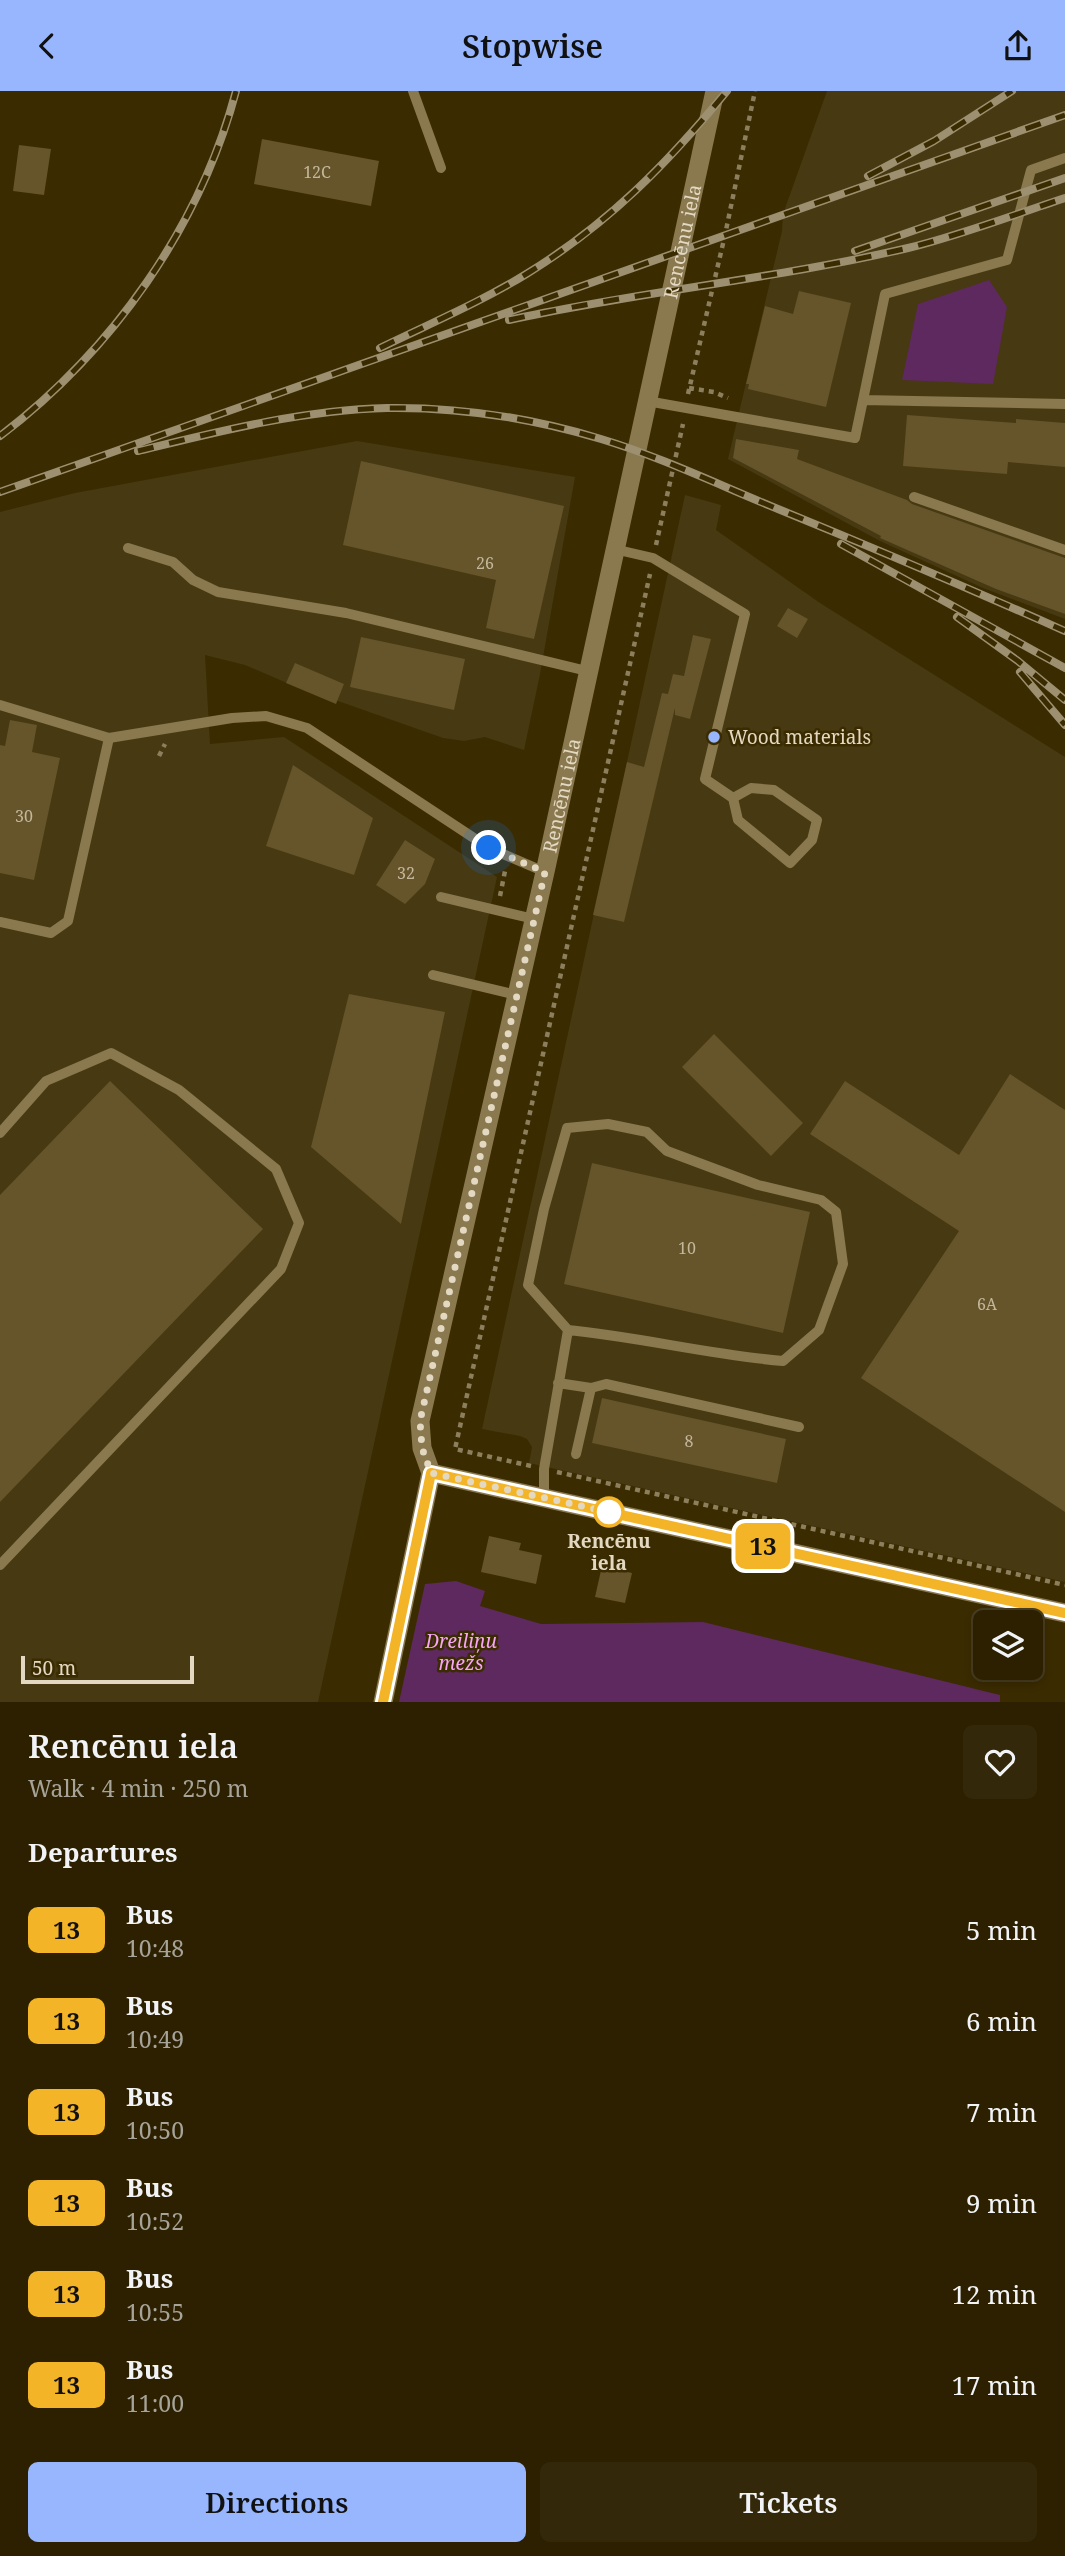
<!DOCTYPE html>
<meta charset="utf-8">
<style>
:root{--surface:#2c2000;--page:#34280a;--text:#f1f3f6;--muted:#a6a399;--line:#483e22;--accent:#98b6fd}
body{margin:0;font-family:"Noto Serif",serif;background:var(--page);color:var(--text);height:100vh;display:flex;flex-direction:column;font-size:26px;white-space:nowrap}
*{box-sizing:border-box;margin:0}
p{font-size:23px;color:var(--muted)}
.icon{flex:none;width:38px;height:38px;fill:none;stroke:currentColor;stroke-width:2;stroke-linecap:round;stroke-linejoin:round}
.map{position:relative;height:1611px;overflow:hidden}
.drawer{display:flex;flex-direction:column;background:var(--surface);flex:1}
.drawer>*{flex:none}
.badge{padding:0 14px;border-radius:10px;font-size:24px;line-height:46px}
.buttons{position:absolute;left:973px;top:1519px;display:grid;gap:14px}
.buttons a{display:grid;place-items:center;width:70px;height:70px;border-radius:10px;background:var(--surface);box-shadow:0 4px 10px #0003,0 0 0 2px var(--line);font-size:35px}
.scale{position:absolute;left:21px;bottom:18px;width:173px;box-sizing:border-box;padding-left:7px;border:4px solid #e3d9c2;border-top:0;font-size:19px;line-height:24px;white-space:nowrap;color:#e3d9c2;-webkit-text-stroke:5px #3b2b00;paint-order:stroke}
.you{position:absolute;width:35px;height:35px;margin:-18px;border:5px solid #fff;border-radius:50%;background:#1a73e8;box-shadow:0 0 0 10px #1a73e833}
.map>.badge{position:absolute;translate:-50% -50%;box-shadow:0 0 0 4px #fff}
h2{padding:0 28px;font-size:26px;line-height:63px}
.round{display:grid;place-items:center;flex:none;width:74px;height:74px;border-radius:10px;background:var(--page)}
.headline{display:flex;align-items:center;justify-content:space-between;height:119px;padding:0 28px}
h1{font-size:33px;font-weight:600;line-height:52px}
.button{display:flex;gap:14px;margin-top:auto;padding:14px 28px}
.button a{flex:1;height:80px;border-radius:10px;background:var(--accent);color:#111;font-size:28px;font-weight:600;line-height:80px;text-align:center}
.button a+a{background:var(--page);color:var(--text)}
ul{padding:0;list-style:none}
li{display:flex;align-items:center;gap:21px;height:91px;padding:0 28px}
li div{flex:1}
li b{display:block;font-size:26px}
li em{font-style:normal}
li .badge{min-width:77px;font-weight:700;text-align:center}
header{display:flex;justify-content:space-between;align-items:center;height:91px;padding:0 28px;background:var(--accent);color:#111;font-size:32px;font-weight:600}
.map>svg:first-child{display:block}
.built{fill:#473911}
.green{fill:#5d295e}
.building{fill:#66542b}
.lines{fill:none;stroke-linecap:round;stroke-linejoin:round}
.path{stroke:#8c7f5e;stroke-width:4.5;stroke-dasharray:5 5;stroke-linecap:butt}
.service{stroke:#8a784e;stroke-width:10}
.minor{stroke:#8a784e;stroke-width:19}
.rail-casing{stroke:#9c9070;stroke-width:8}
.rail{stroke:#3b2b00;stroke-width:5;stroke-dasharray:16;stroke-linecap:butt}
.line-casing{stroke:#fff;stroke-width:16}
.line{stroke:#f4b427;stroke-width:10}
.walk{stroke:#e3d9c2;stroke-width:7;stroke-dasharray:0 12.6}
.poi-dot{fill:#98b6fd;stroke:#3b2b00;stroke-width:2.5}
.stop-dot{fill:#fff;stroke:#f4b427;stroke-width:3.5}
.labels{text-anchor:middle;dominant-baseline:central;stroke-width:5;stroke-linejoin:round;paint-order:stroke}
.number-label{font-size:16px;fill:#c4b89c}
.street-label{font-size:19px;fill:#e3d9c2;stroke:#3b2b00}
.poi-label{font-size:19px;fill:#e3d9c2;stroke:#3b2b00;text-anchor:start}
.stop-label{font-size:19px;font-weight:bold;fill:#e3d9c2;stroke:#3b2b00}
.park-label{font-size:19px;font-style:italic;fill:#f6a7f6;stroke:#3b2b00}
</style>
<header><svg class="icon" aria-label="back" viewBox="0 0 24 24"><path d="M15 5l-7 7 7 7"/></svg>Stopwise<svg class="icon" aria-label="share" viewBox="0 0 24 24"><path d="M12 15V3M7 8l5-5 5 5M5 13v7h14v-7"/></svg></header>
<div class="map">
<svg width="1065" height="1611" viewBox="0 0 1065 1611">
<rect width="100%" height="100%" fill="#3b2b00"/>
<path class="built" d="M 827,0 L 1065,0 L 1065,528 L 983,497 L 880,450 L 728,368 L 782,140 L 783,123 Z
M 357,350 L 575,386 L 540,583 L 524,659 L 485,646 L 464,650 L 443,647 L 287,592 L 245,574 L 205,564 L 210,653 L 284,646 L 497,786 L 318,1611 L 0,1611 L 0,421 L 75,402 Z
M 685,404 L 721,414 L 716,439 L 820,512 L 1065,666 L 1065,1491 L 529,1372 L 532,1356 L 527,1348 L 520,1345 L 482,1338 Z"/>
<path class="green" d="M 989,189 L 1007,216 L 993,293 L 902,289 L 918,213 Z
M 456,1490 L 485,1500 L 480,1515 L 541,1533 L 703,1531 L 1000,1604 L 1000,1611 L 399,1611 L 425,1493 Z"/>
<path class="building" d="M 262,48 L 379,70 L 371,115 L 254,93 Z
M 19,54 L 51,58 L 44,104 L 13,100 Z
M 799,200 L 851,212 L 826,316 L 748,298 L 749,293 L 746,293 L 765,215 L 793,223 Z
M 907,324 L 1016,332 L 1016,328 L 1065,332 L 1065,376 L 1008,371 L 1007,383 L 903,375 Z
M 736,348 L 799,359 L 797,368 L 907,409 L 912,413 L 1065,467 L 1065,523 L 996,498 L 880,447 L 881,445 L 733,367 Z
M 361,370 L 564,415 L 534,548 L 486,537 L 496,489 L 343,454 Z
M 788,517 L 808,528 L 797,547 L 777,535 Z
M 693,544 L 711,548 L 690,628 L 675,624 L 675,617 L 624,831 L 593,824 L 627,671 L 644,676 L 662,602 L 668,603 L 673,583 L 684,585 Z
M 361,546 L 465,568 L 454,619 L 350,596 Z
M 295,572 L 344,593 L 336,613 L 286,592 Z
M 10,629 L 37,634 L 32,661 L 60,667 L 34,789 L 0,782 L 0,654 L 5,655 Z
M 293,674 L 373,727 L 354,784 L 266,755 Z
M 405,749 L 435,768 L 425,793 L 405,813 L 376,794 Z
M 349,903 L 445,921 L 401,1133 L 311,1056 Z
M 714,943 L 803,1032 L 771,1065 L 682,976 Z
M 1010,983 L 1065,1019 L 1065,1421 L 861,1287 L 959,1140 L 810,1043 L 845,990 L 959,1064 Z
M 110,990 L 263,1138 L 0,1411 L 0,1104 Z
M 592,1072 L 810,1121 L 783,1242 L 564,1193 Z
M 602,1307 L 786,1348 L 777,1392 L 592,1352 Z
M 489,1445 L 521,1452 L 519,1459 L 542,1464 L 536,1493 L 481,1481 Z
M 602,1475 L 632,1482 L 625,1512 L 595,1506 Z"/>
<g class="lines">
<path class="path" d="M 689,297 L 714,301 L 728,307
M 688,303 L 725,144 L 755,0
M 656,454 L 683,333
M 159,665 L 165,653
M 500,805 L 505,780
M 531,1375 L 455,1358 L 650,483
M 557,1381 L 1065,1494"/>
<path class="service" d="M 413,0 L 441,77
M 863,309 L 885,203 L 1007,169 L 1031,79 L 1065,67
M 647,310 L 855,347 L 863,309 L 1065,313
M 914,406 L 1065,459
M 128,457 L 173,471 L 193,489 L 218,501 L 346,522 L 587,580
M 614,458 L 653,467 L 745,523 L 705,688 L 733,707 L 738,729 L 790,772 L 812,749 L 817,729 L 774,699 L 751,697 L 733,707
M 0,614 L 109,647 L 232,627 L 266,625 L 307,637 L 489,757 L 545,781
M 441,806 L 534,828
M 0,831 L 51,842 L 68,830 L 109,647
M 433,884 L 517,904
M 0,1042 L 46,990 L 111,962 L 179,999 L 276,1078 L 299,1132 L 281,1178 L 0,1474
M 558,1292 L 591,1297 L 576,1363
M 591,1297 L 606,1293 L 799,1336
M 544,1407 L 544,1378 L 568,1239 L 528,1194 L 544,1118 L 567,1037 L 608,1033 L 647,1041 L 667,1060 L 758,1094 L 821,1109 L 836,1121 L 843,1173 L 819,1239 L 783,1270 C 711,1264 640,1246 568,1239"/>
<g class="minor">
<path d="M 431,1382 L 1065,1522"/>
<path id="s1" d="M 383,1611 L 431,1382 L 422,1357 L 420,1330 L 545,781 L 715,0"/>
</g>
<defs>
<path id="rail" d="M 868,85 L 934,50 L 1012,0
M 855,160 L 1065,87
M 509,229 C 641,200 776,188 908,157 C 961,144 1013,124 1065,107
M 380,257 C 429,233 481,211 528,182 C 609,132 667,73 727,0
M 0,345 C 112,260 200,136 236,0
M 138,360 C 220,340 302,319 387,317 C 459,316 532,327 601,348 C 661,366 719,394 778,418 C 874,457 970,498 1065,540
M 0,401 L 1065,24
M 841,453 L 1065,577
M 957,526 L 1018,570 L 1065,609
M 1020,581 L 1065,634"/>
</defs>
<use href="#rail" class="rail-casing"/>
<use href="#rail" class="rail"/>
</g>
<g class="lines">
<defs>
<path id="line" d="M 383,1611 L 431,1382 L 1065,1522"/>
</defs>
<use href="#line" class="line-casing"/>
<use href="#line" class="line"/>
<path class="walk" d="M 489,757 L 545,781 L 420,1330 L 422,1357 L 431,1382 L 609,1421"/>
</g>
<circle class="poi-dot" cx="714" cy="646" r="7"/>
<circle class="stop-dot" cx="609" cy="1421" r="14"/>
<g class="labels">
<g class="number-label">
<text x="317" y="81">12C</text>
<text x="485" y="472">26</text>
<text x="24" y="725">30</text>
<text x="406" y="782">32</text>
<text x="687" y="1157">10</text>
<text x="987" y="1213">6A</text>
<text x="689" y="1350">8</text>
</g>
<g class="street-label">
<text stroke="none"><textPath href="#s1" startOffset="1496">Rencēnu iela</textPath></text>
<text stroke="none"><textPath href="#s1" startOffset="929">Rencēnu iela</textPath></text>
</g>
<g class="poi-label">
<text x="728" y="646">Wood materials</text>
</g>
<g class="stop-label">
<text x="609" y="1450">Rencēnu<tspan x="609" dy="22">iela</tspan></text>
</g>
<g class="park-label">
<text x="461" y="1550">Dreiliņu<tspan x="461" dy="22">mežs</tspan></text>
</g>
</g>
</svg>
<div class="buttons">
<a><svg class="icon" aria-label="layers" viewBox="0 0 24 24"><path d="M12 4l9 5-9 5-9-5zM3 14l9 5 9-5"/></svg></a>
</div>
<div class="scale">50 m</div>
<div class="you" style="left:489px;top:757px"></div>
<b class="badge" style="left:763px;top:1455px;background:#f4b427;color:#111">13</b>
</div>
<section class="drawer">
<div class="headline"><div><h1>Rencēnu iela</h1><p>Walk · 4 min · 250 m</p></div><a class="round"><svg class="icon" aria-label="heart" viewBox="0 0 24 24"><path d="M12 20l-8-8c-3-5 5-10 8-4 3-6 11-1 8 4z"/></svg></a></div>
<h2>Departures</h2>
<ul>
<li><span class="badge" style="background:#f4b427;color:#111">13</span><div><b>Bus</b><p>10:48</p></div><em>5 min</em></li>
<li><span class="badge" style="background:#f4b427;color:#111">13</span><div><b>Bus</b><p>10:49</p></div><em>6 min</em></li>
<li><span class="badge" style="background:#f4b427;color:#111">13</span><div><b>Bus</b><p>10:50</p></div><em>7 min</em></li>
<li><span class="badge" style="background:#f4b427;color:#111">13</span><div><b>Bus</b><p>10:52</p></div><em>9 min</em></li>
<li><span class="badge" style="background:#f4b427;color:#111">13</span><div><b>Bus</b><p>10:55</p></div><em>12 min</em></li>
<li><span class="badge" style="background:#f4b427;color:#111">13</span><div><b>Bus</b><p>11:00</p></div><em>17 min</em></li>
</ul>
<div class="button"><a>Directions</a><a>Tickets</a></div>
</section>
